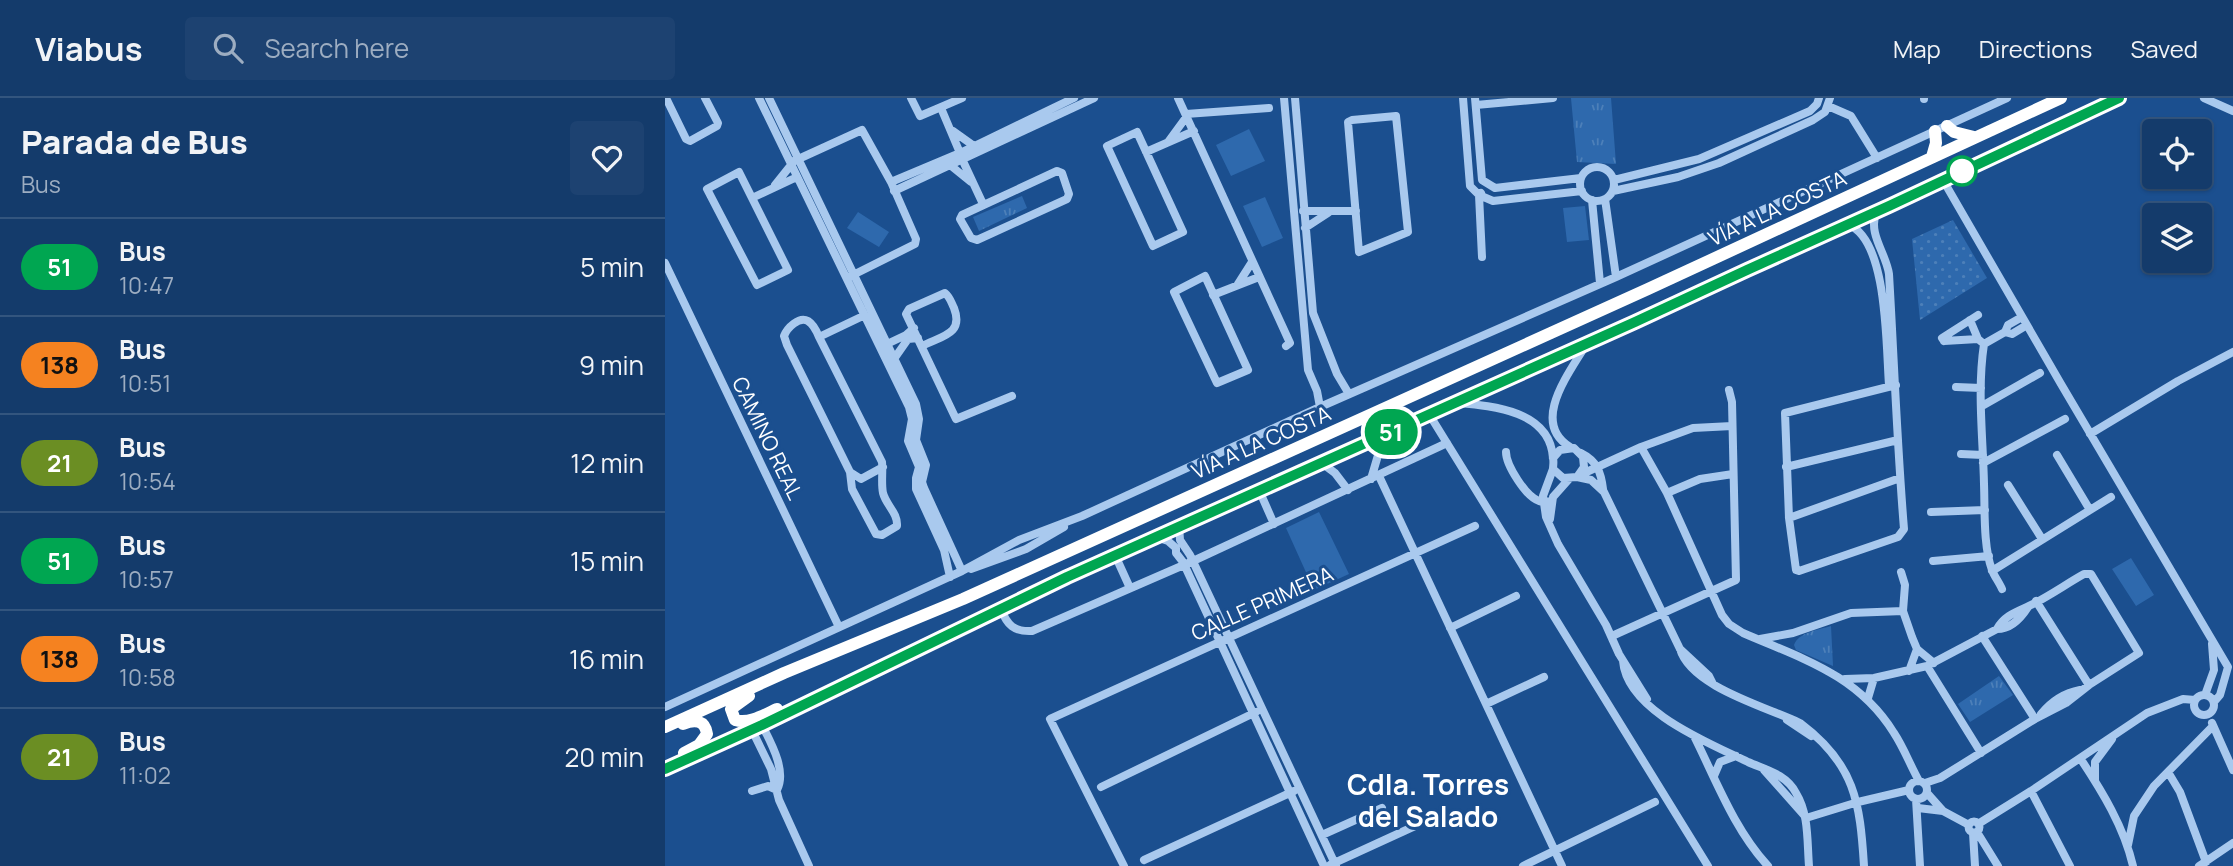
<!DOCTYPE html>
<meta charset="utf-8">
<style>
:root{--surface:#143b6b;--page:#1d4271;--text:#f1f3f6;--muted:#9dadc1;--line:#33557e}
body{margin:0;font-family:Manrope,sans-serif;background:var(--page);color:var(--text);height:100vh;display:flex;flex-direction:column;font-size:26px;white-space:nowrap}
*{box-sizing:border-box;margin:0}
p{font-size:23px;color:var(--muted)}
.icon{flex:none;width:38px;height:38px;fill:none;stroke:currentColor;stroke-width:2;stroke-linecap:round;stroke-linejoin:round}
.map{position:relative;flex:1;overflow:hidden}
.side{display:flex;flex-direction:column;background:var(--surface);width:665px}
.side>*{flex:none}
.badge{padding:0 14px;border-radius:23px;font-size:24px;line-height:46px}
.controls{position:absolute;left:1477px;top:21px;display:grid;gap:14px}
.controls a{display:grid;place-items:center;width:70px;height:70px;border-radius:7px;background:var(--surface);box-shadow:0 2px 5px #0004,0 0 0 2px var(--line);font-size:35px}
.map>.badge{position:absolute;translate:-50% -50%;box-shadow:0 0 0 4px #fff}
.round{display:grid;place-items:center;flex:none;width:74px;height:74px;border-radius:7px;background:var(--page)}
.headline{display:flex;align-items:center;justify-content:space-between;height:119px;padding:0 21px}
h1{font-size:33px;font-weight:800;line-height:52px}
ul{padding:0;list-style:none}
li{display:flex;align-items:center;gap:21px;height:98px;padding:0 21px;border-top:2px solid var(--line)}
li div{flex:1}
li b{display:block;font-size:26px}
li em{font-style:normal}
li .badge{min-width:77px;font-weight:700;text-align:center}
header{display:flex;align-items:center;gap:42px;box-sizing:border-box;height:98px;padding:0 35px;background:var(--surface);border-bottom:2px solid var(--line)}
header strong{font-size:33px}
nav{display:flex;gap:38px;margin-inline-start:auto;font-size:24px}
.search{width:490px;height:63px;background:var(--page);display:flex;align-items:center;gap:18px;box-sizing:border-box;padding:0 24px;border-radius:7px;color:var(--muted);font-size:26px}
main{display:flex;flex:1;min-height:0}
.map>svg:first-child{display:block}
.grass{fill:url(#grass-dots)}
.park{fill:url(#park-tufts)}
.pitch{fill:#2e69ad}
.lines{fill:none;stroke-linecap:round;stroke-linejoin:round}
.minor{stroke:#a9c9ee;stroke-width:8}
.highway{stroke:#fff;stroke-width:12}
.line-casing{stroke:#fff;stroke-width:16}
.line{stroke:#00a651;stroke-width:10}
.stop-dot{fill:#fff;stroke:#00a651;stroke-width:3.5}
.labels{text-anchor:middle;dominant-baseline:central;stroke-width:6;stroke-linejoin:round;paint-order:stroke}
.street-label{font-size:21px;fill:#fff;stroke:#1b4f8f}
.district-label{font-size:28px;font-weight:bold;fill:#fff;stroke:#1b4f8f}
</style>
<header>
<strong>Viabus</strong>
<div class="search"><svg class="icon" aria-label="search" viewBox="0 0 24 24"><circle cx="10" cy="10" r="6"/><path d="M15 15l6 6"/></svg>Search here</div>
<nav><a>Map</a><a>Directions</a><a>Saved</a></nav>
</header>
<main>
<section class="side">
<div class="headline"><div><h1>Parada de Bus</h1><p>Bus</p></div><a class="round"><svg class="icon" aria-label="heart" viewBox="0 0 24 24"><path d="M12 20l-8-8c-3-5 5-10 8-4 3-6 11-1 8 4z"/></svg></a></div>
<ul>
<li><span class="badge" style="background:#00a651;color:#fff">51</span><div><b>Bus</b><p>10:47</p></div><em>5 min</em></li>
<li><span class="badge" style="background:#f58220;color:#111">138</span><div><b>Bus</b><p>10:51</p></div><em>9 min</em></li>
<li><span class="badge" style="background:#6b8e23;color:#fff">21</span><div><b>Bus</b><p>10:54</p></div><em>12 min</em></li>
<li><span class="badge" style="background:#00a651;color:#fff">51</span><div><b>Bus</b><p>10:57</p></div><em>15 min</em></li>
<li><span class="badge" style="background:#f58220;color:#111">138</span><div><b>Bus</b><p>10:58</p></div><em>16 min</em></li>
<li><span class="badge" style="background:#6b8e23;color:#fff">21</span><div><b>Bus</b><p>11:02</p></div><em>20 min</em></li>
</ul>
</section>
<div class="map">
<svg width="1568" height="768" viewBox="0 0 1568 768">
<defs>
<pattern id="grass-dots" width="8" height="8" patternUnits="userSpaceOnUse" patternTransform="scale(1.75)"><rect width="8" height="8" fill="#2e69ad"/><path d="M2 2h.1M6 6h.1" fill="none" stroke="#4d80b9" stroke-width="1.8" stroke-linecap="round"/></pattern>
<pattern id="park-tufts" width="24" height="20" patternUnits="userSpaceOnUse" patternTransform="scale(1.75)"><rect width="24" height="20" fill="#2e69ad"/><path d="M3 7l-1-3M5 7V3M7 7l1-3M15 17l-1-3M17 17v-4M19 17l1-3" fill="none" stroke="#4d80b9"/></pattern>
</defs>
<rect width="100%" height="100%" fill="#1b4f8f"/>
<path class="grass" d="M 1288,122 L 1322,180 L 1255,222 L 1247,141 Z"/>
<path class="park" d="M 906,0 L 946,0 L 951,66 L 912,64 Z
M 357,98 L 362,110 L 314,133 L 308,119 Z
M 1166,528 L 1168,568 L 1131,552 L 1129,547 C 1134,534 1153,532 1166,528 Z
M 1334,578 L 1348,597 L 1305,624 L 1293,606 Z"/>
<path class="pitch" d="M 584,31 L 600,63 L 566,78 L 551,47 Z
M 600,99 L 618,140 L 597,149 L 578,108 Z
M 920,108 L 924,142 L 902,144 L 898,110 Z
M 193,114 L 224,134 L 214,149 L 182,130 Z
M 654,414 L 684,476 L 649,492 L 621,430 Z
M 1466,460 L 1489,497 L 1471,508 L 1447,471 Z"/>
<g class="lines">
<path class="minor" d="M 1,0 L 21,41 L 25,43 L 52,28 L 53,25 L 40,0
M 94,0 L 244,309 L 247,321 L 243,343 L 254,369 L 251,380 L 251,391 L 279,452 L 285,479
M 104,0 L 251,306 L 254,321 L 251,342 L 261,367 L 257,384 L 259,390 L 297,473
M 246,0 L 255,18 L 297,0
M 513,0 L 625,245 L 621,248
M 619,0 L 643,272 L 652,293 L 655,309
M 630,0 L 648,215 L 672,276 L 684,296
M 798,0 L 805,88 L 814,97 L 828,103 L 917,93
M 810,0 L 817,82 L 830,90 L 916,80
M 1259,0 L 1259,1
M 1539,0 L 1568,13
M 811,7 L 888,0
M 1163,8 L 1186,18 L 1212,60
M 276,10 L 295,55
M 521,16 L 604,10
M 731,18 L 743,134 L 694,154 L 683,24 L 687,22 Z
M 288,33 L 309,48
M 472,34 L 518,134 L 488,148 L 442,48 Z
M 503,44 L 522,18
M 481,54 L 529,33
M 297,61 L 318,106
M 129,63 L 197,32 L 226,84 L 251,141 L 250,146 L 186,178
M 285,67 L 306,84
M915 86a17 17 0 1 1 34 0a17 17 0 1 1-34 0Z
M 392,73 L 397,75 L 404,96 L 402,101 L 312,142 L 306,140 L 295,121 L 297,117 Z
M 74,74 L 123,172 L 92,187 L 42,91 Z
M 949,82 L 1034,61 L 1145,13 L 1152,6 L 1154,0
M 1278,82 L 1396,286 L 1563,569 L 1555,597 L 1549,604
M 226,84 L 295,55 L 409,0
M 110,87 L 126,67
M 229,93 L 429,0
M 948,93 L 1013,79 L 1054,65 L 1148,22 L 1160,14 L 1165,0
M 816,95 L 814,97 L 817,159
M 87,100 L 132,79
M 940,101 L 951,179
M 927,102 L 935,185
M 638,113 L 691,113
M 1211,115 C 1203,136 1221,155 1224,176 C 1229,261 1232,346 1239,431 L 1233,439 L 1134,473 L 1131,472 L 1124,420 L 1120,315 L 1231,287
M 1184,127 C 1223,143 1221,249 1224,287
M 640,130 L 663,115
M 0,165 L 174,529
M 540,178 L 583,272 L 552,285 L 509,194 Z
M 573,186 L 587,164
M 548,197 L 594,179
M 1305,222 L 1313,241
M 1340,234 L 1347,236 L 1362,227
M 154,239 L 198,218
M 1279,243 L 1277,240 L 1313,217
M 1279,243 L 1313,241 L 1319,246
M 222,246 L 241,237 L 249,230
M 257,248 C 277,238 299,236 289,210 C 286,204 285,199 280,195 L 244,211 L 241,216 L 291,321 L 347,298
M 229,261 L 243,241 L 253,240
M 1291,289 L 1316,290
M 793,305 C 829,308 885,313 888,360 C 889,364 888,368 888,371 L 898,380 L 912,379 L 919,369 L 918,359 L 909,350 L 895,352 L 888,360
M 1317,308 L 1375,275
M 764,316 L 1043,768
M 1425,336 L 1513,283 L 1568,254
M 905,349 C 864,324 906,273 922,245
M 976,349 L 1002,395 L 1057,517 L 1064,526 L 1078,535 C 1138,561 1193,577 1229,635 C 1239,650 1245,667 1254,683
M 841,354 C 841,367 861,399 874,403 C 879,405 882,404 886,403
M 916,355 C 932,363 936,374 938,391
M 1296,356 L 1318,357
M 1392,357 L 1425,412
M 1318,365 L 1400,321
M 658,366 L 670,375 L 683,392
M 1121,369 L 1233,342
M 888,371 L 878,398 L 881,419 L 893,446 L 941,527 L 954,556 L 982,601
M 185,374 L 187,391 L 211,436 L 217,437 L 232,428 C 233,415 221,407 218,395 C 216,386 218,374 217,364 L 154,239 C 152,234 148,226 143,223 C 134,218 122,230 119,238 L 122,247 L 185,374 L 196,381 L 218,369
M 915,377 L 976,349 L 1028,330 L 1067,328
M 714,378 L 897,768
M 912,379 L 926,382 L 939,394 L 1015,551 C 1026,589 1102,609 1135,625 C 1190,666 1195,704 1199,768
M 706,381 L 719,337
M 1343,387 L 1377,441
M 594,392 L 609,426
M 1002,395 L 1035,381 L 1068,376
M 1266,414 L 1320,412
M 1124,420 L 1235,380
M 885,421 L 888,399 L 904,381
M 514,428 L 515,442 L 525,457 L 671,768
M 491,439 L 503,443 L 511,450 L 511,455 L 518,464 L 659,768
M 450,457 L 465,490
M 1268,463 L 1324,458
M 306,471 L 361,451 L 399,429
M 1327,473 L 1446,399
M 1236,474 L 1240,487 L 1238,513 L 1247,539 L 1252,551 L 1269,565
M 1337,491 C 1334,484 1329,478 1327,472 C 1318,448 1320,411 1319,386 C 1318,340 1312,292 1319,246 L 1340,234 L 1343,227 L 1357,219
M 1371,503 L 1424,587
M 336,511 C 342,527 349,534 367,533 L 528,463 L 782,345
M 785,530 L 851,498
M 1332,531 C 1345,531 1356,520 1363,509
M 947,538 L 1071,482 L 1067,304 L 1064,292
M 1317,538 L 1370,621
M 1095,541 L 1128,535 L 1186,515 L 1238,513
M 1015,551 L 1044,578 L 1048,586
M 958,563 C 962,613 1044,645 1083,664 C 1101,672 1121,676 1131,695 C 1144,716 1142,743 1144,768
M 1262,568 L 1316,655
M 1244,573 L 1252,551
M 1180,581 L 1209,580 L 1262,568 L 1332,531 C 1339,518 1351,514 1364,508 C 1383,499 1401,486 1419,476 L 1426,476 L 1474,555 L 1424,587 L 1401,605 L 1370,621 L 1275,680 L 1260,685
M 1540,597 L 1549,572 L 1547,546
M1529 607a10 10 0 1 1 20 0a10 10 0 1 1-20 0Z
M 1203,600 L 1209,580
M 821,606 L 879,579
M 0,609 L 297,473 L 354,442 L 417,418 L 655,309 L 951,179 L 1342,0
M 1376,616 C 1386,604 1399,595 1415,592
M 1122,622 L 1146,638
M 1547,625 L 1568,672
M 97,627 C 106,645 122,673 112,692
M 87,632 L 106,671 L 114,702 L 144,768
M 1029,638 C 1051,682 1069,731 1103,768
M 1415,660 C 1437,693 1459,729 1468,768
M 1099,672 L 1139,717
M 1503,674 L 1515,694 L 1541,764
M 1049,678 L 1055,664 L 1071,658
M 1430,682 L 1430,664 L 1447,641
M1244 692a9 9 0 1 1 18 0a9 9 0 1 1-18 0Z
M 436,689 L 591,614
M 87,693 L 103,688 L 112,692
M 1366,693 L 1405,768
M 1262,695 L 1278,713 L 1304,727
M 1251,701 L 1255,768
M 1253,710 L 1278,713
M 1141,720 L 1193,704 L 1244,692
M1303.5 729a5.5 5.5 0 1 1 11 0a5.5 5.5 0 1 1-11 0Z
M 1313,726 L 1366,693 L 1482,615 L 1518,601 L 1530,602
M 1312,734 L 1333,768
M 1308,735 L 1310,768
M 657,737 L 717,710
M 1463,747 L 1469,718 L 1489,688 L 1548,628
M 479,762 L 629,693
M 665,767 L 750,728
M 459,768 L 385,621 L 810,428
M 858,768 L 990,704
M 1534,768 L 1568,745"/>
<path class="highway" d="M 1282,28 L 1289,34 L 1309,39
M 1267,59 L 1271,45 L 1270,33
M 84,598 L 66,611 L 70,622 C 84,626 99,617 112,611
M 18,626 C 30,621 40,622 42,636 L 34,647 L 19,655
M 0,629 L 119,575 L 298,501 L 983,191 L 1396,0
M 0,671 L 97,627 L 378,490 L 970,224 L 1082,172 L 1224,108 L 1454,0"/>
</g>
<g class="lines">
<defs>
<path id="line" d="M 0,671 L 97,627 L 402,479 L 970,224 L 1082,172 L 1224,108 L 1454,0"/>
</defs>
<use href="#line" class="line-casing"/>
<use href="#line" class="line"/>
</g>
<circle class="stop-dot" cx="1297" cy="73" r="14"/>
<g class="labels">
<g class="street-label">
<text transform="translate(1112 110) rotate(-25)">VÍA A LA COSTA</text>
<text transform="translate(103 340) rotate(64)">CAMINO REAL</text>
<text transform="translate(596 344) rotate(-24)">VÍA A LA COSTA</text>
<text transform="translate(597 505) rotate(-24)">CALLE PRIMERA</text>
</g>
<g class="district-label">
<text x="763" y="686">Cdla. Torres<tspan x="763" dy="32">del Salado</tspan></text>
</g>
</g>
</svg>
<div class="controls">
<a><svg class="icon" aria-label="locate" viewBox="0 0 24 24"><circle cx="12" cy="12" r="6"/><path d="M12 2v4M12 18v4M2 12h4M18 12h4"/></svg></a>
<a><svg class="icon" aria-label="layers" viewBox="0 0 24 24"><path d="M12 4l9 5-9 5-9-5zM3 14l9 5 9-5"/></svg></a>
</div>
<b class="badge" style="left:726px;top:334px;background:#00a651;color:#fff">51</b>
</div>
</main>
